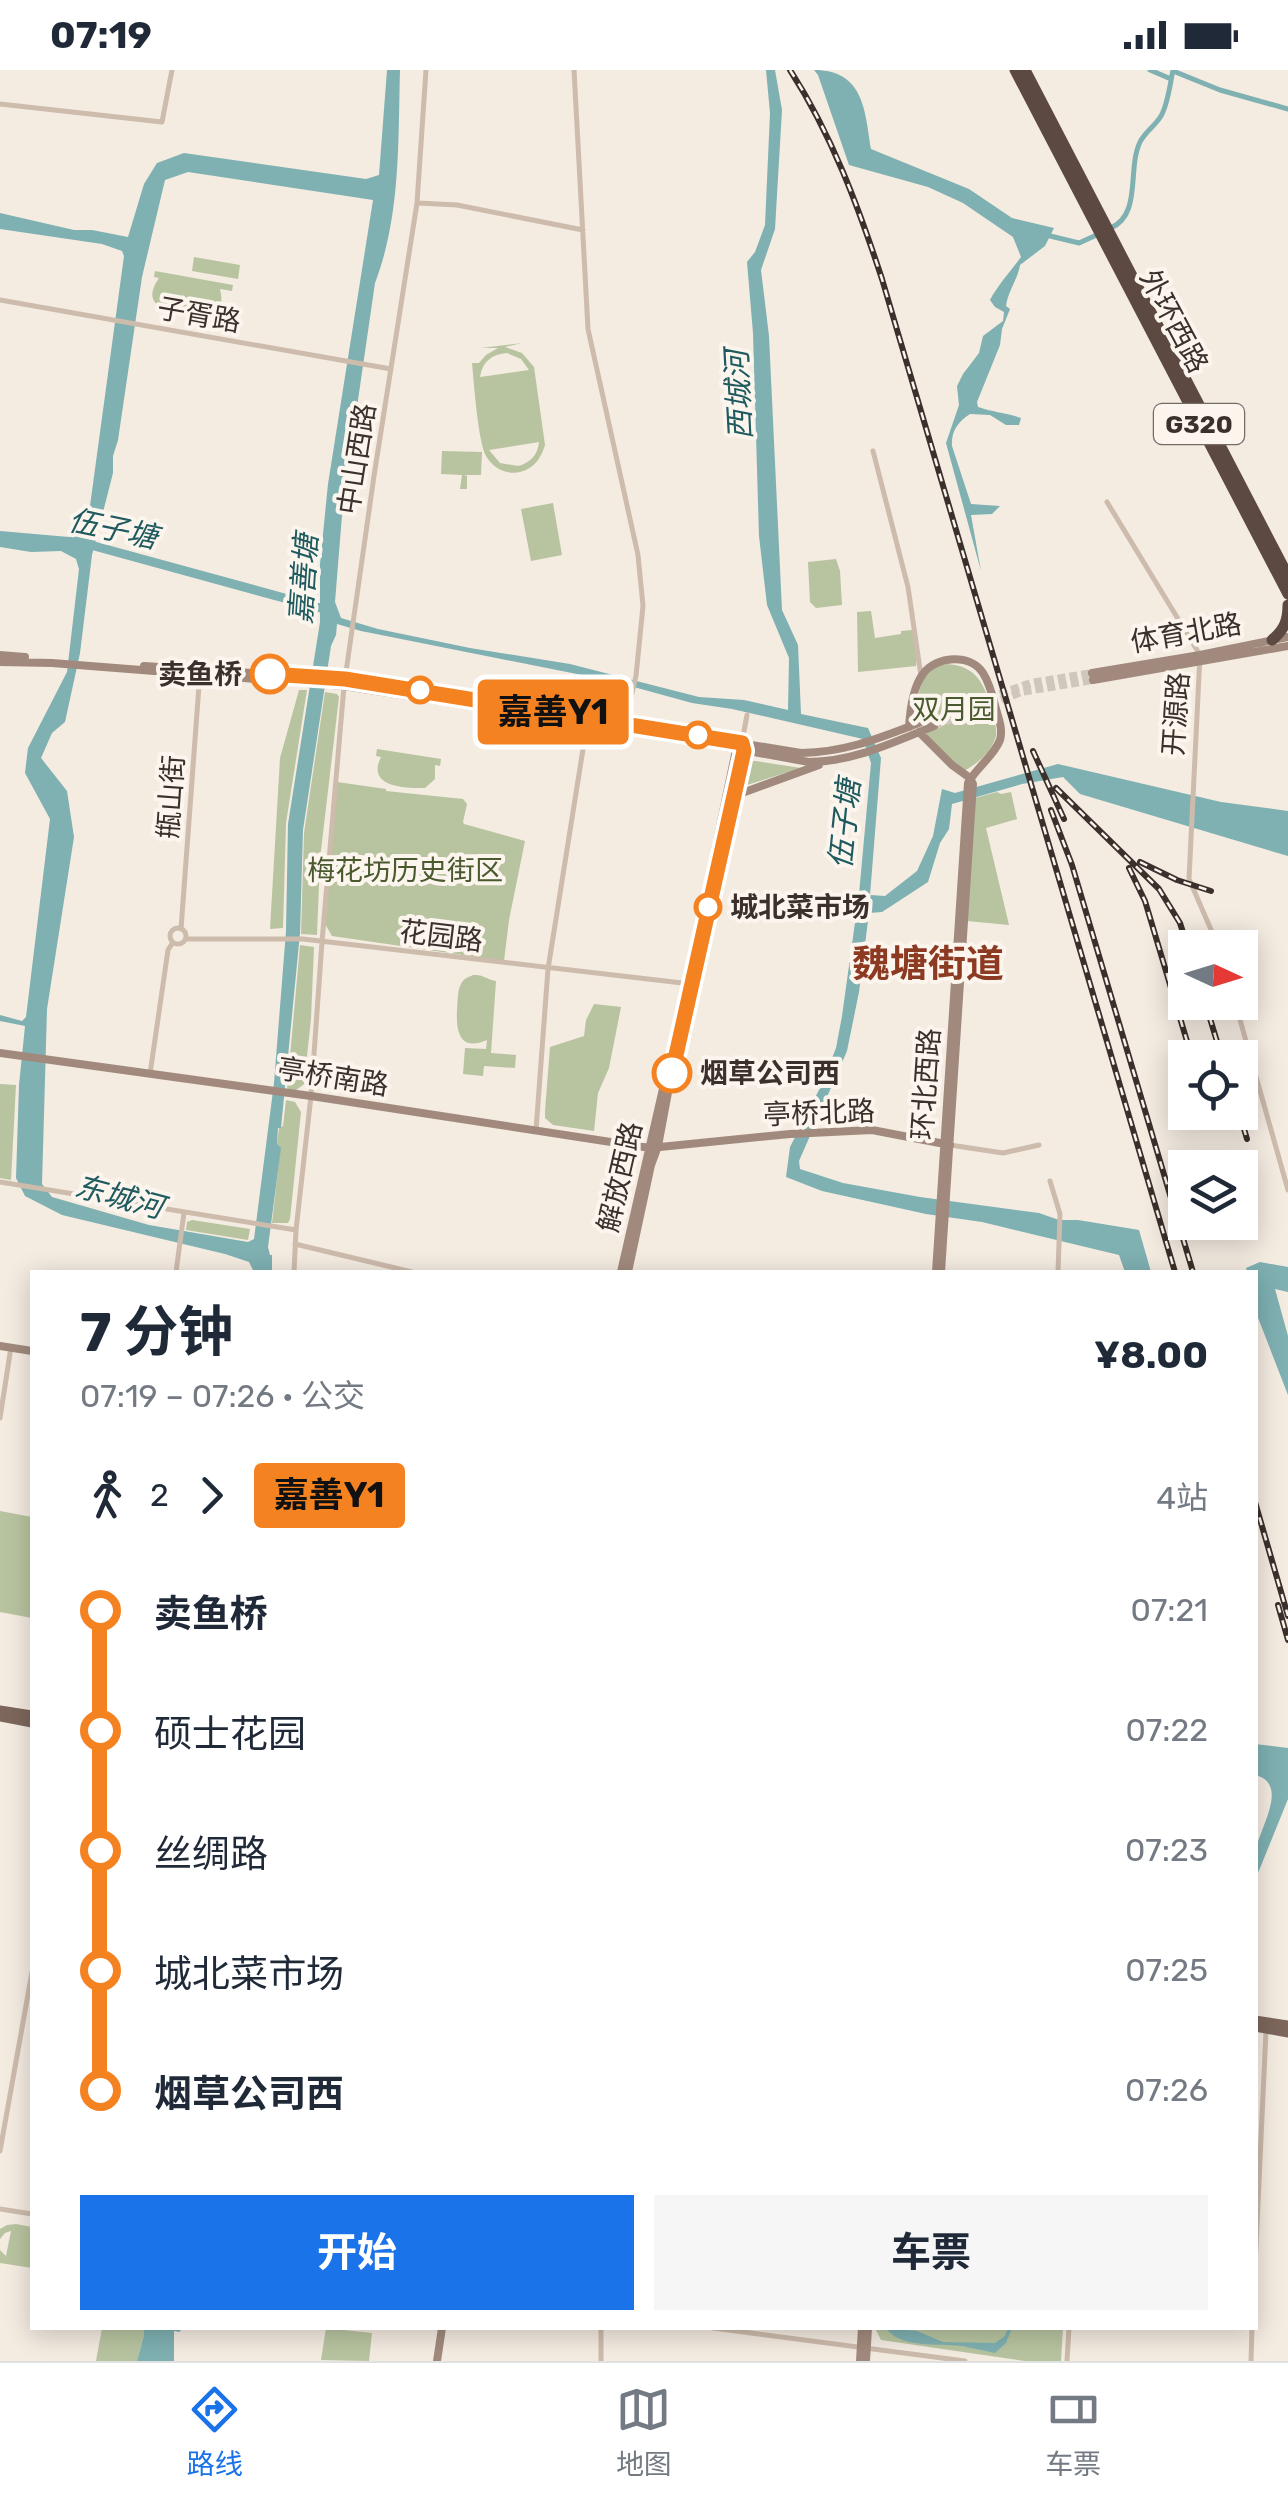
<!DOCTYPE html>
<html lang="zh">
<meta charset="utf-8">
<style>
:root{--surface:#fff;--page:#f6f6f7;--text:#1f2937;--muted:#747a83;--line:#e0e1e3;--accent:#1a73e8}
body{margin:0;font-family:Rubik,"Noto Sans SC",sans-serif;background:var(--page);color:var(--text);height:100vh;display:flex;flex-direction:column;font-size:38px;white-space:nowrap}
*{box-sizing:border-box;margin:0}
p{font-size:32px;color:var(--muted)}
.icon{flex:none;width:55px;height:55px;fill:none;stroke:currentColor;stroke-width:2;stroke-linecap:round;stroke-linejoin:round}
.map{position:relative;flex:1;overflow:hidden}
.side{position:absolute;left:30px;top:1200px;width:1228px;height:1060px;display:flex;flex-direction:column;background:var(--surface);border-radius:0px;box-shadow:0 5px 25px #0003}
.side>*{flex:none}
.badge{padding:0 20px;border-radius:8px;font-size:35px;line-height:65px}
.needle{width:65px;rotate:94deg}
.controls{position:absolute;left:1168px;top:860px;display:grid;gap:20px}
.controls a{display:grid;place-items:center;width:90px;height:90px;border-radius:0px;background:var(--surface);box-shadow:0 5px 25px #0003;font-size:50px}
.map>.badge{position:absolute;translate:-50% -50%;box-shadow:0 0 0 5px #fff}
.legs{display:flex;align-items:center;gap:15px;height:110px;padding:0 50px;font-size:32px}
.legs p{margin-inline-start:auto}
.headline{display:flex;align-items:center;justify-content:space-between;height:170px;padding:0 50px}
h1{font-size:55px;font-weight:700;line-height:75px}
.button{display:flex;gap:20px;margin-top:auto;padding:20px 50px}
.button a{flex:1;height:115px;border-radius:0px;background:var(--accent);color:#fff;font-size:40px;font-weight:700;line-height:115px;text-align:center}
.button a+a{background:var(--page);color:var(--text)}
ul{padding:0 50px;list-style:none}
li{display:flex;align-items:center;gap:35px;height:120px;font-size:38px}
li i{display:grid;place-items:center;width:15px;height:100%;margin:0 12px;background:currentColor}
li i::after{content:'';width:25px;height:25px;margin:-12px;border:8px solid;border-radius:50%;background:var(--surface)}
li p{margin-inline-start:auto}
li:first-child i{background:linear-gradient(#0000 50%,currentColor 0)}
li:last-child i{background:linear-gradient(currentColor 50%,#0000 0)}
.status{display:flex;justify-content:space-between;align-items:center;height:70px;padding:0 50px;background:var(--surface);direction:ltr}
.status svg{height:28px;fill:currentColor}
.tab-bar{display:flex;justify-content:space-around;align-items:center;height:140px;border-top:2px solid var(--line);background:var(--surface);font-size:28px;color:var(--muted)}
.tab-bar a{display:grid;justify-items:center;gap:5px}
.tab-bar .current{color:var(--accent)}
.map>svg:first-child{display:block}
.green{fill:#b8c4a0;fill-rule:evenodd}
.water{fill:#7fb0b2;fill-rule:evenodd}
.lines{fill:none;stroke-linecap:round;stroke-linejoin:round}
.canal{stroke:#7fb0b2;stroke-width:5}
.river{stroke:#7fb0b2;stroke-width:9}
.secondary-tunnel{stroke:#cfc6bd;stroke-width:8;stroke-dasharray:8 4;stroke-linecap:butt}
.street{stroke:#cdbbac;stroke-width:5}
.secondary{stroke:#a18a7d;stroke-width:8}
.primary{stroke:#7d675c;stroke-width:9}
.highway{stroke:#5c4a42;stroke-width:11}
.rail-casing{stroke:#3b302b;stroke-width:6}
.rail{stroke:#fbf5ee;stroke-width:2.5;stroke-dasharray:8;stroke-linecap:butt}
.line-1-casing{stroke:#fff;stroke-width:22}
.line-1{stroke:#f58220;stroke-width:15}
.stop-1-dot{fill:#fff;stroke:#f58220;stroke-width:5}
.labels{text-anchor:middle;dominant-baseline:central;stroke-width:8;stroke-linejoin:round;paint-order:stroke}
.shield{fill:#fbf5ee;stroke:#756b66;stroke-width:2.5}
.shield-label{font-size:25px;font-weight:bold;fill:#3b302b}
.street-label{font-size:28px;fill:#3b302b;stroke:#fbf5ee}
.stop-label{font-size:28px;font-weight:bold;fill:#3b302b;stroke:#fbf5ee;text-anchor:start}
.park-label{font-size:28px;fill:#4a5a2e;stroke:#fbf5ee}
.water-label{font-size:30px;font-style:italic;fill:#1f5a5e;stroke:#fbf5ee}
.district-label{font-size:38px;font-weight:bold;fill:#8c3b22;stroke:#fbf5ee}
</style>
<div class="status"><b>07:19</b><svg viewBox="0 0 49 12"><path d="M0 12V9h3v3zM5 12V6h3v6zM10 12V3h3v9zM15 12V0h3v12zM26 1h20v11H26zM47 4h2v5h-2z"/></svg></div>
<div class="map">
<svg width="1288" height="2291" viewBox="0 0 1288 2291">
<rect width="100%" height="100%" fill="#f4ebe1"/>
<path class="green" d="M 194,187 L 240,195 L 238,209 L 192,201 Z
M 155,201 L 233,215 L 232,221 L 220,219 C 227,249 206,248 184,244 C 163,240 141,234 159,208 L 154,207 Z
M 522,273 L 505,277 L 522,283 L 534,297 L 545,375 C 541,388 534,399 520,402 C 506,405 493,398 486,386 C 478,371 474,314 472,293 L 479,293 L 486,285 L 498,278 L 481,278 ZM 507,283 L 521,289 L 529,300 L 480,307 C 482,292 492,284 507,283 ZM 539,372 C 538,385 530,393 518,396 L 500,393 L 489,380 Z
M 442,381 L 482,382 L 481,405 L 464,405 L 467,406 L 467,419 L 460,419 L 462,405 L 441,404 Z
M 553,433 L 562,485 L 531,491 L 521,439 Z
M 836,489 L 840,501 L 842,535 L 816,538 L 810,532 L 808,492 Z
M 871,541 L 875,568 L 901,564 L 901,561 L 912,560 L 917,583 L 916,596 L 858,602 L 857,542 Z
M 946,594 C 977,595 985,615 992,642 C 994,649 997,658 996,666 C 993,680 976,696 963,701 L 930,671 L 915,637 L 923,608 L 936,597 Z
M 299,620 L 307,620 L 286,753 L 283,858 L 270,859 L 280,688 Z
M 325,622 L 337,624 L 339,627 L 320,789 L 317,865 L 301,864 L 304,763 Z
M 377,679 L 441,689 L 440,696 L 435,695 L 435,709 L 425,718 C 404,718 366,717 381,687 L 376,686 Z
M 751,691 L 755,691 L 801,698 L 747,715 L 743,713 L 747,697 Z
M 337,712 L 386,719 L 386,721 L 463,729 L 467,734 L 463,752 L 464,754 L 525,771 L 509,850 L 504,891 L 332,866 L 325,854 Z
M 997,722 L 1001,724 L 1011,722 L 1017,749 L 986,758 L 1009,855 L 967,851 L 975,728 Z
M 300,875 L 314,877 L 311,949 L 304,1014 L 295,1021 L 287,1020 Z
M 473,905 C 483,904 488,910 496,911 L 491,983 L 516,985 L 515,998 L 484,996 L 483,1006 L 463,1004 L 465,978 L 486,979 L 487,970 C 459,982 456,961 457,939 C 458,931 457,921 461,914 C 464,908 467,908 473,905 Z
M 594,934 L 621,937 L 609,998 L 598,1023 L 594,1061 L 553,1055 L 545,1048 L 545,1041 L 550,977 L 584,966 L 586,950 Z
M 0,1014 L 16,1015 L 11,1110 L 0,1108 Z
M 286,1030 L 295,1032 L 301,1042 L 290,1149 L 288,1153 L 272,1153 L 280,1082 L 277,1074 L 279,1058 L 283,1056 Z
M 192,1150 L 250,1159 L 248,1170 L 186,1160 L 187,1152 Z
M 0,1441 L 32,1447 L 32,1548 L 0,1542 Z
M 16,2154 L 32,2157 L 32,2198 L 0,2193 L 0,2180 L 6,2186 L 11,2161 L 5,2163 L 0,2169 L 0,2159 L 7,2155 Z
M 102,2258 L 144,2258 L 144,2265 L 137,2291 L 96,2291 Z
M 326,2258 L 372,2263 L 369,2291 L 321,2290 Z
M 875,2258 L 1063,2258 L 1061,2291 L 1025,2291 L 881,2270 Z"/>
<path class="water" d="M 387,0 L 400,0 C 398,71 401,145 375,213 L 343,433 L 335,532 L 341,548 L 378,559 L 470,578 L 570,594 L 699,627 L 744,630 L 788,640 L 789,588 L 767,535 L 759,466 L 753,263 L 747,192 L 755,182 L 765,155 L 770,43 L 766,0 L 775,0 L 782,40 L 775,159 L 761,200 L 769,266 L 782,540 L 798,575 L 801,644 L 868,658 L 881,688 L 870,825 L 885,826 L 917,801 L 933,766 L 942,719 L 955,723 L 1058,694 L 1221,732 L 1288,741 L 1288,786 L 1080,724 L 1063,707 L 1022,714 L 952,734 L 949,759 L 940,773 L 928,812 L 882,842 L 869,843 L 859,922 L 847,981 L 799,1091 L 800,1099 L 843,1113 L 920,1127 L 1039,1143 L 1059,1150 L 1078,1150 L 1139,1160 L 1151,1202 L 1125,1202 L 1119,1185 L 982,1152 L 926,1144 L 822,1121 L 786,1107 L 790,1077 L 821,1016 L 836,978 L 842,946 L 859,824 L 871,693 L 863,669 L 732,639 L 692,633 L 612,611 L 361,561 L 337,554 L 336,565 L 331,576 L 303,760 L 300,863 L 281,1058 L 278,1058 L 277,1074 L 281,1078 L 268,1177 L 270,1185 L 272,1185 L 272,1202 L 254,1202 L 249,1192 L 225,1184 L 62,1145 L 25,1126 L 16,1108 L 19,1015 L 25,956 L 0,951 L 0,945 L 22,951 L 26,947 L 50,749 L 25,703 L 28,678 L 67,602 L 79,499 L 76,489 L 61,481 L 31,482 L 0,477 L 0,461 L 69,467 L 87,458 L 124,186 L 122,181 L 102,174 L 0,159 L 0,143 L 74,160 L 92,160 L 128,167 L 144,114 L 157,93 L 184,83 L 366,109 L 379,105 ZM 188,102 L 373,130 L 328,414 L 320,494 L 320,552 L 288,754 L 286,861 L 274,1013 L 254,1169 L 248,1172 L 149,1155 L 52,1127 L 42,1114 L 47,939 L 74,767 L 67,721 L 41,688 L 52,663 L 65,652 L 80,583 L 92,485 L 113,403 L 113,386 L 118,370 L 142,207 L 165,110 Z
M 814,0 C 864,0 865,41 871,79 L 969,119 L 1012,148 L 1054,158 L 1045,176 L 1020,195 C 1018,209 1008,221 1006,236 L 1010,239 L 1002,259 L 1000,275 L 977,332 L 978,337 C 992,342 1007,343 1021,348 L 1019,355 L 1006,355 L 990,345 L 970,344 C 958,352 951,361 952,376 L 971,434 L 1000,436 L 992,444 L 971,445 L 981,501 L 946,373 L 959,335 L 957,316 L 963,304 L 979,283 L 983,266 L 1003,251 L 1004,242 L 995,237 L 990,230 C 998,215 1011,201 1021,187 L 1013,167 L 963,133 L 928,117 L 849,95 L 818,5 Z
M 1260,1192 L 1288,1197 L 1288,1222 L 1275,1219 L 1288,1266 L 1288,1325 L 1255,1240 L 1255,1202 L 1247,1202 L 1246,1198 Z
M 1255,1674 L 1288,1678 L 1288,1729 L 1256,1808 C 1255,1798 1254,1785 1257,1775 C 1263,1753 1288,1713 1255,1705 Z
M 144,2258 L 181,2258 L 180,2262 L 174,2261 L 174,2291 L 137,2291 L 144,2265 Z
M 886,2258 L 917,2261 L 943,2272 L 995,2273 L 1005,2266 L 1008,2258 L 1012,2258 L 1006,2273 L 995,2283 C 984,2281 973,2278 962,2276 C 938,2273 901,2279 886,2258 Z"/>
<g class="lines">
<path class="canal" d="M 1150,0 L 1171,9
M 1173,1 L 1220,20 L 1288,39
M 1111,158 C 1142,144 1127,99 1140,72 C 1145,62 1155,56 1161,46 C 1168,34 1170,14 1173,0
M 1046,165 L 1079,173 L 1101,163"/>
<path class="river" d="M 87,474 L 328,540"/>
<path class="secondary-tunnel" d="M 932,648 L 1031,613 L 1092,603
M 934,656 L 1021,622 L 1093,610"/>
<path class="street" d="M 574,0 L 588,259 L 638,485 L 643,536 L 636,606 L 624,657
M 0,34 L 162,52 L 172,0
M 418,133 L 457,135 L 583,160
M 0,230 L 391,299
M 873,381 L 908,517 L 921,606
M 1107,432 L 1200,585 L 1189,809 L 1219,878
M 742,672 L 747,645
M170 866a8 8 0 1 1 16 0a8 8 0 1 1-16 0Z
M 181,859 L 200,602
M 186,869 L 303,869 L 691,914
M 1235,932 L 1288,1120
M 150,1004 L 168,880 L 173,872
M 536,1060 L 548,899 L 587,654
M 950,1075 L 1003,1083 L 1039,1075
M 1050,1111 L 1060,1144 L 1058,1202
M 0,1112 L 296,1160
M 295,1174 L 412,1202
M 176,1202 L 184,1143
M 294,1202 L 296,1160 L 311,1026 L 322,872 L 344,616 L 374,406 L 417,133 L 426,0
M 0,1348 L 11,1277
M 0,2081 L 32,1902
M 0,2139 L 32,2144
M 1255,2198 L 1266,1961
M 601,2258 L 601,2291
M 713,2258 L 965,2291
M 1067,2291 L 1069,2258
M 1251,2291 L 1252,2258"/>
<path class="secondary" d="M 0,585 L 25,587
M 0,592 L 52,593 L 344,616 L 670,667 L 809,692 C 853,692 894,672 934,656
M 144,596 L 345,609 L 801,683 C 851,682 886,665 932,648
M 1092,603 L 1200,585 L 1288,567
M 1093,610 L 1288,576
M 909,657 C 910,641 913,617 923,604 C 936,586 970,583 983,603 C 990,614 993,627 996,639 C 999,649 1003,660 1000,670 C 994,686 976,698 968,713 L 936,1202
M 919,662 L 952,695 L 970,708 L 973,714 L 941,1202
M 734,726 L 819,695
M 729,744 L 744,680
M 0,983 L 311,1026 L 650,1078 L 790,1064 L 872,1060 L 950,1075
M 621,1202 L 687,914 L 736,680 L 739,676
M 628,1202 L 651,1095 L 658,1076 L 669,1017
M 0,1276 L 32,1281
M 437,2291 L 442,2258
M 860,2291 L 862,2258
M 866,2291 L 868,2258"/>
<path class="primary" d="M 0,1640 L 32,1645
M 0,1647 L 32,1653
M 1255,1950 L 1288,1955
M 1255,1957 L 1288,1963"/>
<path class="highway" d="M 1015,0 L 1288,524
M 1025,0 L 1288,506
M 1272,570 C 1284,560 1288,551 1288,535"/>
<defs>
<path id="rail" d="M 790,0 C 832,65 858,136 882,209 L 1175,1202
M 1033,681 L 1064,749
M 1056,718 L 1159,819 L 1180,853 L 1188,878
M 1051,740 L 1072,795 L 1193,1202
M 1140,792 L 1177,810 L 1211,821
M 1129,798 L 1145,831 L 1192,988
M 1205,932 L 1222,988
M 1239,1042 L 1247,1069
M 1255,1432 L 1288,1546
M 1278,1535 L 1288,1570"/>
</defs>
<use href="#rail" class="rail-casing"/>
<use href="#rail" class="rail"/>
</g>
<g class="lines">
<defs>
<path id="line-1" d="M 270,604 L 345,609 L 742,673 L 744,681 L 672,1003"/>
</defs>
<use href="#line-1" class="line-1-casing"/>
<use href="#line-1" class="line-1"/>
</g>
<g class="stop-1-dot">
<circle cx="270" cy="604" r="18"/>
<circle cx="420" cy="620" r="12"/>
<circle cx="698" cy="665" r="12"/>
<circle cx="708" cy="837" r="12"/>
<circle cx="672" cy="1003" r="18"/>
</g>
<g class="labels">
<rect class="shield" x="1154" y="334" width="90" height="40" rx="8"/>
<g class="shield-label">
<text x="1199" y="354">G320</text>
</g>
<g class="street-label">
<text transform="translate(199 245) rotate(10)">子胥路</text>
<text transform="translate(1174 251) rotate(62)">外环西路</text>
<text transform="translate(357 389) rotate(-81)">中山西路</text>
<text transform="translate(1186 563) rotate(-10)">体育北路</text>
<text transform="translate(1176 644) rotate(-86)">开源路</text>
<text transform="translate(171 727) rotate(-86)">甁山街</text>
<text transform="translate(441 866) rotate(7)">花园路</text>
<text transform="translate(333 1007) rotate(9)">亭桥南路</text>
<text transform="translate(926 1014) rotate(-86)">环北西路</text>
<text transform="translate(819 1043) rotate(-2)">亭桥北路</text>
<text transform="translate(620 1107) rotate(-77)">解放西路</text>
</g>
<g class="stop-label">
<text x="242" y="604" text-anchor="end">卖鱼桥</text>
<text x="730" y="837">城北菜市场</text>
<text x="700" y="1003">烟草公司西</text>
</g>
<g class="park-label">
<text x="954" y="639">双月园</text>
<text x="405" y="800">梅花坊历史街区</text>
</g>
<g class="water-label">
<text transform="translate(739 325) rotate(-93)">西城河</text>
<text transform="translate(113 459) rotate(12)">伍子塘</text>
<text transform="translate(304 509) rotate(-86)">嘉善塘</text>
<text transform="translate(845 754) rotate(-84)">伍子塘</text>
<text transform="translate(119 1127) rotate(15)">东城河</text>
</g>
<g class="district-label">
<text x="928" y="894">魏塘街道</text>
</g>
</g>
</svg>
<div class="controls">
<a><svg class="needle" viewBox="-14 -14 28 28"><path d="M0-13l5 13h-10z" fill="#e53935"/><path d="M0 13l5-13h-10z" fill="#747a83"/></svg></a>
<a><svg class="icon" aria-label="locate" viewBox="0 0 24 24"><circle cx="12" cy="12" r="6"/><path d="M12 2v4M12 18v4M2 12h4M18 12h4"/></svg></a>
<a><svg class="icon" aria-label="layers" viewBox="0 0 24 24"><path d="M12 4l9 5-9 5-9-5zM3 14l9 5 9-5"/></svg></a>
</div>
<b class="badge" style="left:553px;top:642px;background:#f58220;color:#111">嘉善Y1</b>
<section class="side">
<div class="headline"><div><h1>7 分钟</h1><p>07:19 – 07:26 · 公交</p></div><b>¥8.00</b></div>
<div class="legs"><svg class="icon" aria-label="walk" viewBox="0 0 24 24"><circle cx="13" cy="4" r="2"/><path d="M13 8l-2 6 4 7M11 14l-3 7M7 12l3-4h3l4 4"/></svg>2<svg class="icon" aria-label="forward" viewBox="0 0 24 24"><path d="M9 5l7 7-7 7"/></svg><b class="badge" style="background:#f58220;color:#111">嘉善Y1</b><p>4站</p></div>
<ul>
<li><i style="color:#f58220"></i><b>卖鱼桥</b><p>07:21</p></li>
<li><i style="color:#f58220"></i><span>硕士花园</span><p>07:22</p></li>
<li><i style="color:#f58220"></i><span>丝绸路</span><p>07:23</p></li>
<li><i style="color:#f58220"></i><span>城北菜市场</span><p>07:25</p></li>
<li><i style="color:#f58220"></i><b>烟草公司西</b><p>07:26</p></li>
</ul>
<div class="button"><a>开始</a><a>车票</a></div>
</section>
</div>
<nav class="tab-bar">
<a class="current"><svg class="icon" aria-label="directions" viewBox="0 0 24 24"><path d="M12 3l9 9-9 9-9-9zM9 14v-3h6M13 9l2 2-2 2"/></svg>路线</a>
<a><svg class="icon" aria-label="map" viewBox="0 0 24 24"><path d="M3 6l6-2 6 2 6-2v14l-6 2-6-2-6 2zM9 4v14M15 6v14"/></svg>地图</a>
<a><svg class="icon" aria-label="tickets" viewBox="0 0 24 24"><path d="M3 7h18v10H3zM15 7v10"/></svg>车票</a>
</nav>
